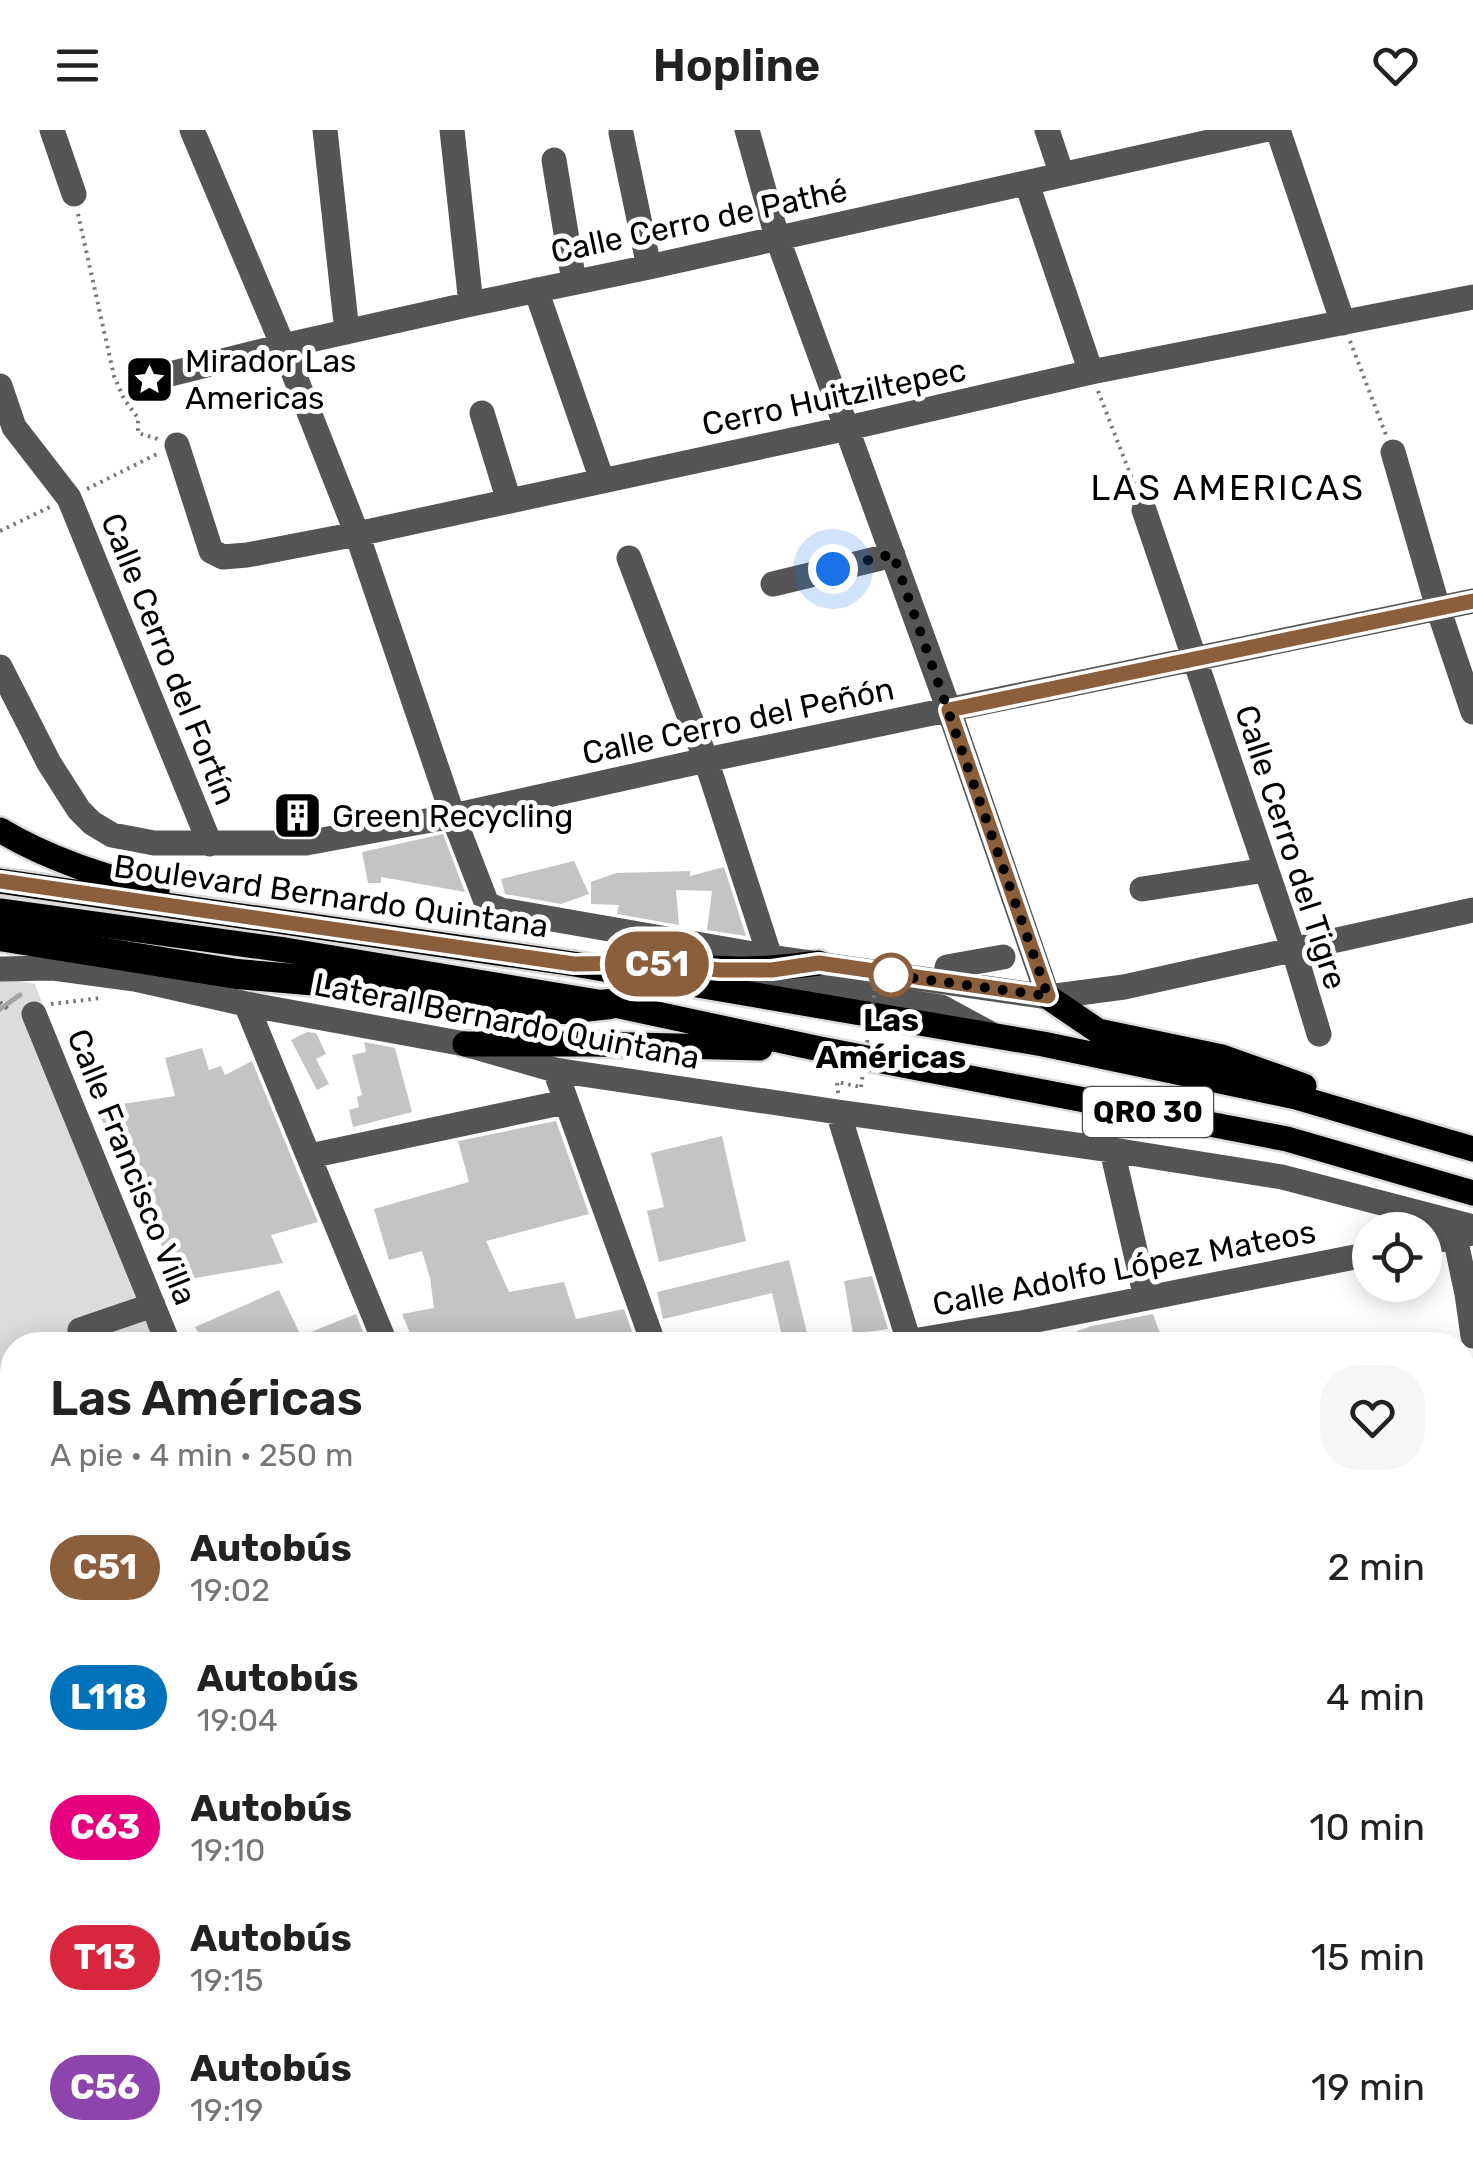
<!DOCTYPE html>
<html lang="es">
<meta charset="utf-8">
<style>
:root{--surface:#fff;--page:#f6f6f6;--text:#222;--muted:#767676}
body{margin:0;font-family:Rubik,sans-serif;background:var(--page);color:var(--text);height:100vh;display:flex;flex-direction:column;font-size:38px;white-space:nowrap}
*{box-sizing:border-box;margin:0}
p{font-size:32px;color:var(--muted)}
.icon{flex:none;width:55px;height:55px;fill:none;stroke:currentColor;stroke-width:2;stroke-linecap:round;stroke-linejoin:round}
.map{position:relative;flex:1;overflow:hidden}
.side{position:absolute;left:0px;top:1202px;width:1475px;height:842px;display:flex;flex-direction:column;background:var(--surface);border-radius:40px 40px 0 0;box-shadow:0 5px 25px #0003}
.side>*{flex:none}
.badge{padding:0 20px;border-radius:32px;font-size:35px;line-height:65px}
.buttons{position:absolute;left:1352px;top:1082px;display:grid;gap:20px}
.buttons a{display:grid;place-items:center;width:90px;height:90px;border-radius:50%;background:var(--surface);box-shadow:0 5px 25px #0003;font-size:50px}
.you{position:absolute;width:50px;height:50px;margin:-25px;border:8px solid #fff;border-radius:50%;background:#1a73e8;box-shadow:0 0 0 15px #1a73e833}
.map>.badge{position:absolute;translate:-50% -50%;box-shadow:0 0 0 5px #fff}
.round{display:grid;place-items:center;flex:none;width:105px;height:105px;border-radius:40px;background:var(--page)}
.head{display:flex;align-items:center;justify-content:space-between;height:170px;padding:0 50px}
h1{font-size:48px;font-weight:600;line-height:75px}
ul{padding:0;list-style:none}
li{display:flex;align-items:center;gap:30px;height:130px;padding:0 50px}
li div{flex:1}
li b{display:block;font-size:38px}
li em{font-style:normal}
li .badge{min-width:110px;font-weight:700;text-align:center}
header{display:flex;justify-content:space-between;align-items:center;height:130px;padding:0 50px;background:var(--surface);font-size:45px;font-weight:600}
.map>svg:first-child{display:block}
.green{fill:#dcdcdc}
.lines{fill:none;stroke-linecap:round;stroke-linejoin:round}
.stream{stroke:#a3a3a3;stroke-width:5}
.building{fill:#c4c4c4}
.major-casing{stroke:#dbdbdb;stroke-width:30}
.highway-casing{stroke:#dbdbdb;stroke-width:35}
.path{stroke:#777;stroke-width:4;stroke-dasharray:2.5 5;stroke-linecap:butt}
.minor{stroke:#555;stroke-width:25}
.major{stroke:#000;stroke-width:25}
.highway{stroke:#000;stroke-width:30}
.path-bridge{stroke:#777;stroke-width:4;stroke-dasharray:2.5 5;stroke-linecap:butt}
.line-casing{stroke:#fff;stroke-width:22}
.line{stroke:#8b5e3c;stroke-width:15}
.walk{stroke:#000;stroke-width:10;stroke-dasharray:0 18}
.stop-dot{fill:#fff;stroke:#8b5e3c;stroke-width:5}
.labels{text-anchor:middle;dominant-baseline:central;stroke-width:10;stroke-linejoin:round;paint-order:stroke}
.shield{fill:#fff;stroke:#4c4c4c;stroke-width:2.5}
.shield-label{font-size:30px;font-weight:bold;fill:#000}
.street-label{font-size:32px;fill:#000;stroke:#fff}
.poi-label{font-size:32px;fill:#000;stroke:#fff;text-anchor:start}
.stop-label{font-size:32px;font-weight:bold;fill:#000;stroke:#fff}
.neighbourhood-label{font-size:35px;letter-spacing:2.5px;fill:#000;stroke:#fff}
</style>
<header><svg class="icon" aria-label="menu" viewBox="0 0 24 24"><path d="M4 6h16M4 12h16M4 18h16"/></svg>Hopline<svg class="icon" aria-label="heart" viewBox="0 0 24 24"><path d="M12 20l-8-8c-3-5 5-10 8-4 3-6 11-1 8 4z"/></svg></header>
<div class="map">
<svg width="1473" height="2043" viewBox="0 0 1473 2043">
<rect width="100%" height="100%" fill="#fff"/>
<path class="green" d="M 6,848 L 35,854 L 168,1215 L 12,1215 L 12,1406 L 0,1411 L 0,850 Z"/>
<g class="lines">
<path class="stream" d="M 0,879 L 20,865"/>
</g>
<path class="building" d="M 285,671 L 299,672 L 305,692 L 289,694 Z
M 443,704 L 465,762 L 381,747 L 381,753 L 368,753 L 362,722 Z
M 574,731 L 589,764 L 561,774 L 505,764 L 501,749 Z
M 724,737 L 746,806 L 707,800 L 712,761 L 676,760 L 679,795 L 617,784 L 619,775 L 591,774 L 591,752 L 616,743 L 690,741 L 690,746 Z
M 307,902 L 316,903 L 326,924 L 316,929 L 329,954 L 317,960 L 291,910 Z
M 364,912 L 395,918 L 412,982 L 353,997 L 349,980 L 359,977 L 357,967 L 362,965 L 352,925 L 366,922 Z
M 202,918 L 209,940 L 221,936 L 225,945 L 252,931 L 318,1092 L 271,1105 L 283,1133 L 178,1151 L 154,1099 L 157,1099 L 135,1032 L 122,1008 L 111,1009 L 96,978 L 175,966 L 165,928 Z
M 556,991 L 589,1084 L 486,1111 L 509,1162 L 564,1152 L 576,1189 L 624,1179 L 637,1215 L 533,1215 L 532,1213 L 522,1215 L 415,1215 L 402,1184 L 434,1178 L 430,1148 L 422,1121 L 389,1130 L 374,1079 L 469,1052 L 458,1011 Z
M 722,1006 L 746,1111 L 659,1132 L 647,1081 L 664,1077 L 651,1023 Z
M 789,1130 L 810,1215 L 784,1215 L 772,1163 L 663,1189 L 657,1162 Z
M 872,1146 L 888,1199 L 853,1204 L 844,1151 Z
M 279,1160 L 301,1206 L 356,1184 L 368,1215 L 205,1215 L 195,1197 Z
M 1153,1184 L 1164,1215 L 1082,1215 L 1077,1201 L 1092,1196 Z"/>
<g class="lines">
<defs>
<path id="major" d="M 0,700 C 47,729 104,746 157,761
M 0,751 L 574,834 L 1043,914 L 1296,967 L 1473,1019
M 0,781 L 285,820 L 610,874 L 820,919 L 1287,1009 L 1473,1063
M 675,835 C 726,841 768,840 819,833
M 1048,867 L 1098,901 L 1222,927 L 1304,956
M 465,914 L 592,914 L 760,918"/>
<path id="highway" d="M 0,806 L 237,844 L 343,853 L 521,878 L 564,879 L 610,874"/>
</defs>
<use href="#major" class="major-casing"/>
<use href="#highway" class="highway-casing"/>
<path class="path" d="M 78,84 L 114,246 L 124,269 L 138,288 L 138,303 L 158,309
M 1350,211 L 1386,305
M 1098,261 L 1136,359
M 87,359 L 159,323
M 0,401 L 52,376
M 0,872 L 11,882
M 51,874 L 101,868
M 838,963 L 837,952 L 861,957
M 0,1355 L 4,1349
M 0,1367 L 12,1362"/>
<path class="minor" d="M 52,0 L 74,64
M 192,0 L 283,216 L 357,404 L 453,686 L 487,774 L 501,780 L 770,827 L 1048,867 L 1124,857 L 1473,780
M 325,0 L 347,202
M 452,0 L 471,174
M 747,0 L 777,107 L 949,580 L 1048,867
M 1047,0 L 1062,45
M 1278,0 L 1343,193
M 621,3 L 649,137
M 554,30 L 574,152
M 1027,54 L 1091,242
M 536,160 L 602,350
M 150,249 L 283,216 L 471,174 L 649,137 L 1263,0
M 0,256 L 14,297 L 69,368 L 210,714
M 482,283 L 509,371
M 177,315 L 211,421 L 223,427 L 247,425 L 357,404 L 848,298 L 1091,242 L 1473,167
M 1393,322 L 1438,478 L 1473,582
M 1144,380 L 1294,821 L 1319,904
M 629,428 L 706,630 L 770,827
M 773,454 L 893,425
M 0,537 L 49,633 L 79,680 L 92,693 L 112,705 L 154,713 L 306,713 L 453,686 L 706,630 L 1473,471
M 1142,759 L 1266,740
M 0,839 L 53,838 L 135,849 L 246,874 L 465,914 L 555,940 L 838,982 L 1112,1020 L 1282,1047 L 1473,1097
M 945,852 L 947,837 L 1003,827
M 747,858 L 804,856 L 941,877 L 989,903
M 246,874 L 386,1215
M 34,884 L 169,1215
M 555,940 L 654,1215
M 838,982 L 910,1215
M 1112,1020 L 1146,1168
M 310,1026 L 565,972
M 1455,1107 L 1467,1164
M 1425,1113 L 1468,1104
M 1473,1163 L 1467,1164 L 1473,1206
M 80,1200 L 153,1175
M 889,1215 L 1021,1193 L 1370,1124
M 0,1418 L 12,1413
M 1462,1600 L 1473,1595
M 0,1749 L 12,1746
M 1462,1918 L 1473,1916
M 0,1943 L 12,1943
M 1073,2032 L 1073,2043
M 257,2043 L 259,2032
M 437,2043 L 438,2032
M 938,2043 L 971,2032"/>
<use href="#major" class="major"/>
<use href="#highway" class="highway"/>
<path class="path-bridge" d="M 861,957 L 875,857"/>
</g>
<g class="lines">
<defs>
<path id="line" d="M 0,751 L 574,834 L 647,833 L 720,840 L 772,840 L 819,833 L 1048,866 L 949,580 L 1473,471"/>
</defs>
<use href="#line" class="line-casing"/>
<use href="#line" class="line"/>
<path class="walk" d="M 833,439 L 893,424 L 1048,866 L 891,845"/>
</g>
<defs>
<symbol id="sight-square" viewBox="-11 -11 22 22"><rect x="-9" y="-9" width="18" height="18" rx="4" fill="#000" stroke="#fff"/><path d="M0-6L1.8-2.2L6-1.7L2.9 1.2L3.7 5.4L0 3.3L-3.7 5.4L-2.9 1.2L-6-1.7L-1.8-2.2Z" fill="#fff"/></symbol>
<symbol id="building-square" viewBox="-11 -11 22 22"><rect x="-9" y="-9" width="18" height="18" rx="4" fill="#000" stroke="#fff"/><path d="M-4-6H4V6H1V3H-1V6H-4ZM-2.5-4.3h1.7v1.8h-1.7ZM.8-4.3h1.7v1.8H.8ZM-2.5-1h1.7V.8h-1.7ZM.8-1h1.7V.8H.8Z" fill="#fff"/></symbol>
</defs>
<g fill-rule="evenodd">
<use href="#sight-square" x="122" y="222" width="55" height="55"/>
<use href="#building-square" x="270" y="658" width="55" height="55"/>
</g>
<circle class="stop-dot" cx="891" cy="845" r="20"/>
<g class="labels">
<rect class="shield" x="1083" y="957" width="130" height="50" rx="8"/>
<g class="shield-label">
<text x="1148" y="982">QRO 30</text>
</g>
<g class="street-label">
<text transform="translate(699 91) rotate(-12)">Calle Cerro de Pathé</text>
<text transform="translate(834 267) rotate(-12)">Cerro Huitziltepec</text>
<text transform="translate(169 529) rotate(68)">Calle Cerro del Fortín</text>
<text transform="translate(738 591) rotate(-12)">Calle Cerro del Peñón</text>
<text transform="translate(1291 717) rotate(72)">Calle Cerro del Tigre</text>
<text transform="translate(331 766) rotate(8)">Boulevard Bernardo Quintana</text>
<text transform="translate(507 891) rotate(11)">Lateral Bernardo Quintana</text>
<text transform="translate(132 1037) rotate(68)">Calle Francisco Villa</text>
<text transform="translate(1124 1138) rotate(-11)">Calle Adolfo López Mateos</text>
</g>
<g class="poi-label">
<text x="185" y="231">Mirador Las<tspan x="185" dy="37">Americas</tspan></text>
<text x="332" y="686">Green Recycling</text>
</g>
<g class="stop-label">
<text x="891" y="890">Las<tspan x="891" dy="37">Américas</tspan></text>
</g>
<g class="neighbourhood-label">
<text x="1228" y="358">LAS AMERICAS</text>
</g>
</g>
</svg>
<div class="buttons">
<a><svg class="icon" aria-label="locate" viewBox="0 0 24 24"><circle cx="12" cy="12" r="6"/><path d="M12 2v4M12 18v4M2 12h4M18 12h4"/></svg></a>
</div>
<div class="you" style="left:833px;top:439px"></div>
<b class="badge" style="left:657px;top:834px;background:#8b5e3c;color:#fff">C51</b>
<section class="side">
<div class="head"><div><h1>Las Américas</h1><p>A pie · 4 min · 250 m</p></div><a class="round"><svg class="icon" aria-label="heart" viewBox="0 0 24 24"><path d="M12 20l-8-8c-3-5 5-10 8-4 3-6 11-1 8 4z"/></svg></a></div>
<ul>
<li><span class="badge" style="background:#8b5e3c;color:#fff">C51</span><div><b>Autobús</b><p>19:02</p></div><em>2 min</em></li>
<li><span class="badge" style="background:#0072bc;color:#fff">L118</span><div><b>Autobús</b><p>19:04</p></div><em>4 min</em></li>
<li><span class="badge" style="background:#e6007e;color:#fff">C63</span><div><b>Autobús</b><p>19:10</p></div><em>10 min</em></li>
<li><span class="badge" style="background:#d7263d;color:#fff">T13</span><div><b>Autobús</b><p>19:15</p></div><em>15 min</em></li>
<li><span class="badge" style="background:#8e44ad;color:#fff">C56</span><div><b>Autobús</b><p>19:19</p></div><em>19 min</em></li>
</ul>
</section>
</div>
